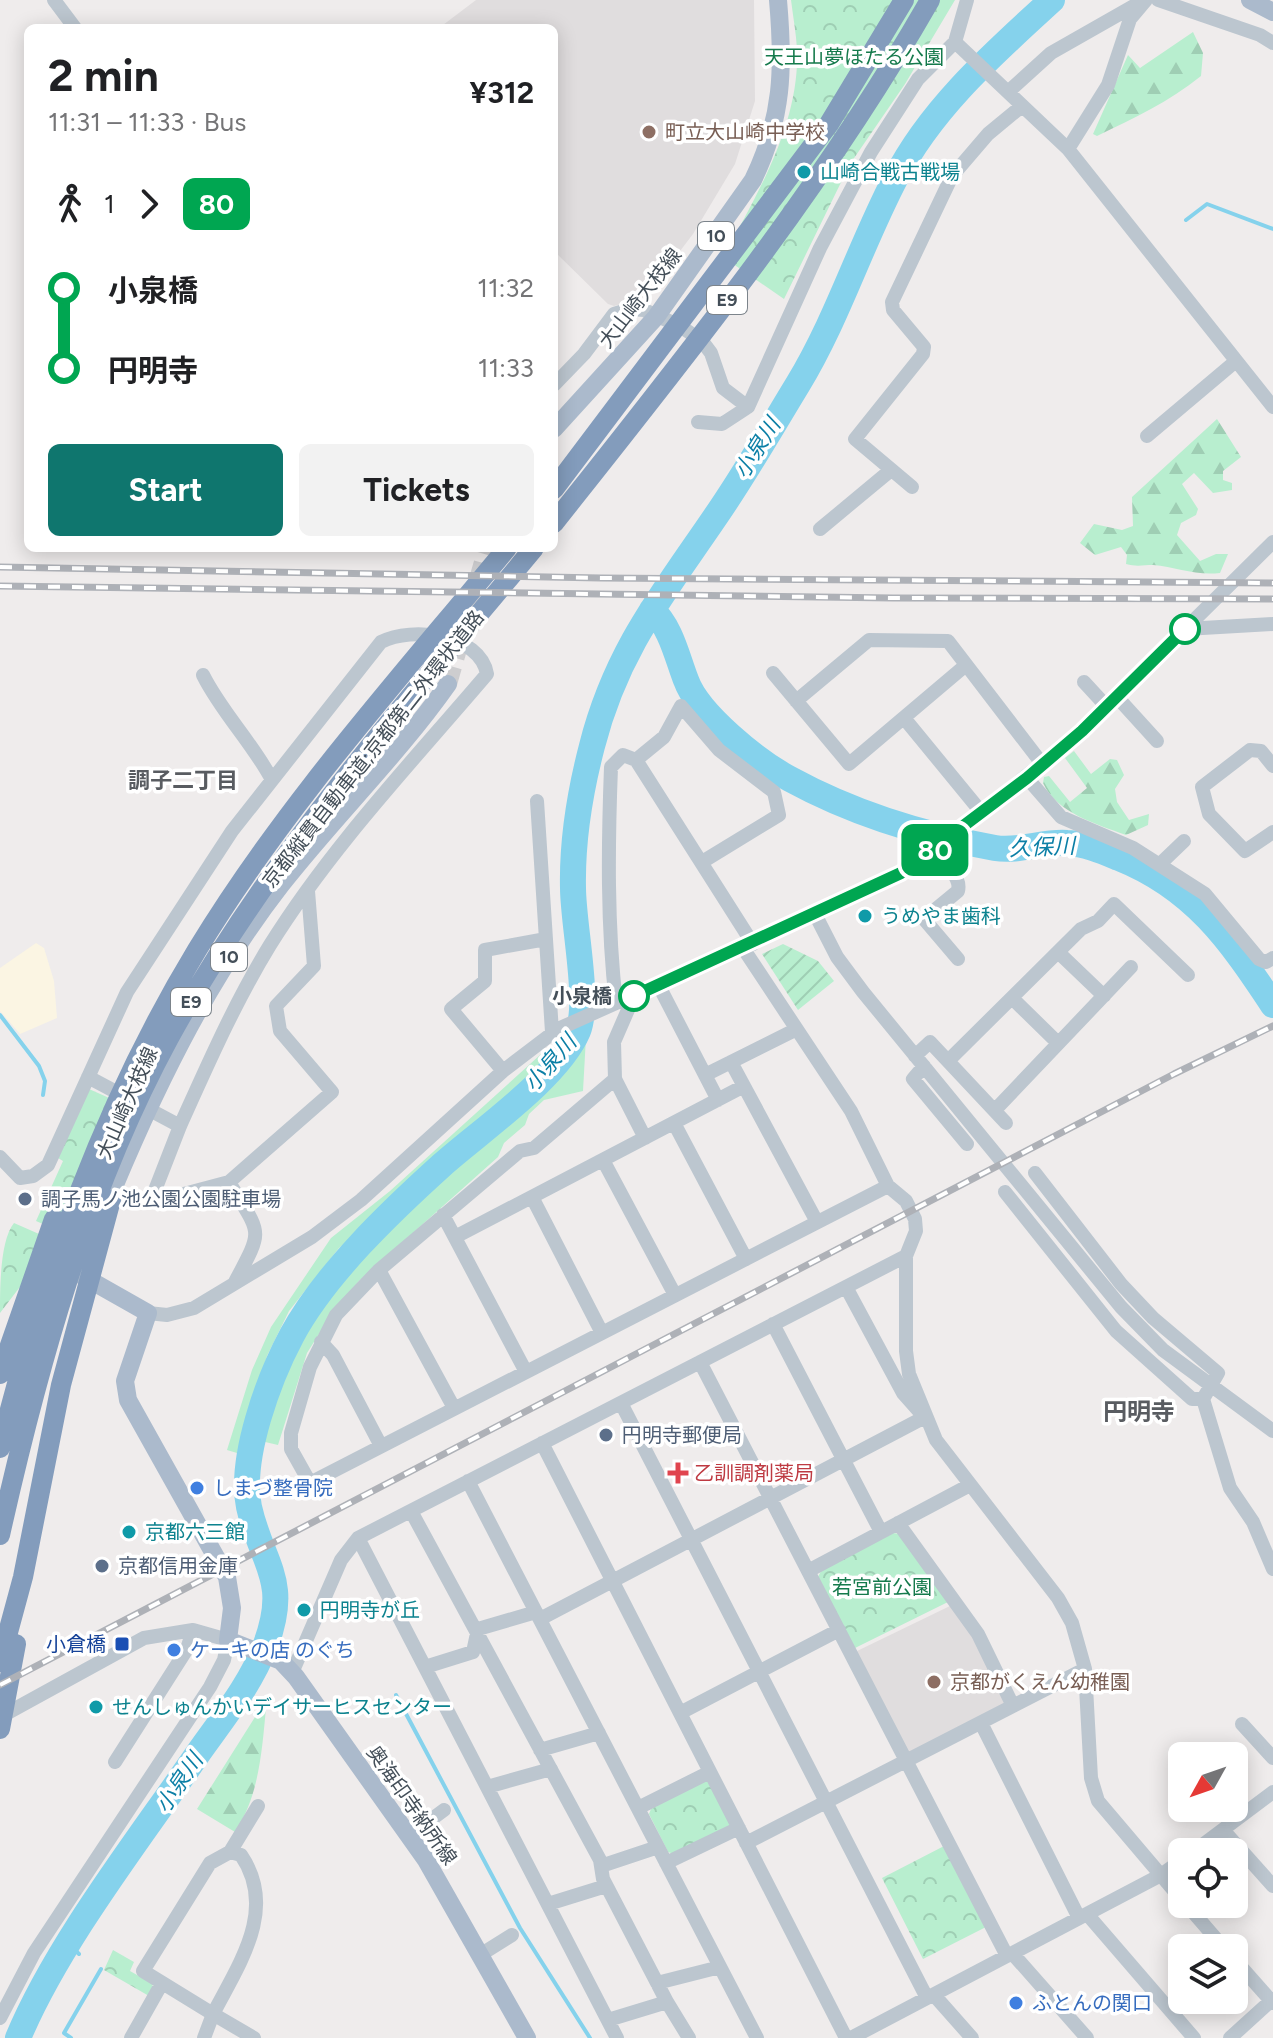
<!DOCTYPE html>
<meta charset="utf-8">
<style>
:root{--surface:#fff;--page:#f2f2f2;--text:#202124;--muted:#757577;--accent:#0f766e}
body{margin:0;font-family:Figtree,"Noto Sans JP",sans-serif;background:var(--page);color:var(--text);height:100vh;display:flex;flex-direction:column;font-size:30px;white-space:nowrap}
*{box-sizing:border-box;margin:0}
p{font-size:26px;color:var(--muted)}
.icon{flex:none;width:44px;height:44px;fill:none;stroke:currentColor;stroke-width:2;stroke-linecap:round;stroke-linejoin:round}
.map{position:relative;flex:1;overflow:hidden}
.details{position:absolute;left:24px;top:24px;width:534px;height:528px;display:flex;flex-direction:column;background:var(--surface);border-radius:12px;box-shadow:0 4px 20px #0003}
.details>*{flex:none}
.badge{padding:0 16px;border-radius:12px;font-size:28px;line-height:52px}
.needle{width:52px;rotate:230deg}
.fabs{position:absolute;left:1168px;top:1742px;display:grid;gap:16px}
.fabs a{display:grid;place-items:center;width:80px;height:80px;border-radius:12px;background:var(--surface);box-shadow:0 4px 20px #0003;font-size:40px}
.map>.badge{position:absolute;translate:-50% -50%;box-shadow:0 0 0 4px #fff}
.legs{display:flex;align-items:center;gap:12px;height:88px;padding:0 24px;font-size:26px}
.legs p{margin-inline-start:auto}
.head{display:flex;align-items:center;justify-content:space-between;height:136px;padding:0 24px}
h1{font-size:44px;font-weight:700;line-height:60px}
.cta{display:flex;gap:16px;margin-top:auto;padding:16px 24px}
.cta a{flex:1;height:92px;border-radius:12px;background:var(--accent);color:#fff;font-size:32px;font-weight:700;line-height:92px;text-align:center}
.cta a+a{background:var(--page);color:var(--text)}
ul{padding:0 24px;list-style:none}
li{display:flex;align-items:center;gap:28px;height:80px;font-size:30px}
li i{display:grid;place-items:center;width:12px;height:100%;margin:0 10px;background:currentColor}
li i::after{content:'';width:20px;height:20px;margin:-10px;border:6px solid;border-radius:50%;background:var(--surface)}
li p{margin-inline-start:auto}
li:first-child i{background:linear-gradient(#0000 50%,currentColor 0)}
li:last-child i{background:linear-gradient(currentColor 50%,#0000 0)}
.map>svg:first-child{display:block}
.commercial{fill:#fbf5e3}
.education{fill:#e0ddde}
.grass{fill:#b8eecf}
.forest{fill:url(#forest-firs)}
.park{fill:url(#park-crowns)}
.garden{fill:url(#garden-furrows)}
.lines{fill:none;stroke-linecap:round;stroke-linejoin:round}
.stream{stroke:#85d2ec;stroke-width:4}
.river{stroke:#85d2ec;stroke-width:26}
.major-tunnel{stroke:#cdcdcf;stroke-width:18;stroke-dasharray:18 9;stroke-linecap:butt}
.minor{stroke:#bcc6cf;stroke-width:14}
.major{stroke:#abbacc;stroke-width:18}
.highway{stroke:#839cbc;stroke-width:20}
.rail-casing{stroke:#aeb1b7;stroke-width:7}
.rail{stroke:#fff;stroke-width:4;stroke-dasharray:12;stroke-linecap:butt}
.line-1-casing{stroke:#fff;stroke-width:18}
.line-1{stroke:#00a651;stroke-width:12}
.education-dot{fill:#8d6e63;stroke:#fff;stroke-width:3}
.culture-dot{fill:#0f9aa8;stroke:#fff;stroke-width:3}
.stop-1-dot{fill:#fff;stroke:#00a651;stroke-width:4}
.service-dot{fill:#5c6f8a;stroke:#fff;stroke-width:3}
.health-dot{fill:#e0444e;stroke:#fff;stroke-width:3}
.shop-dot{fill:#3f7fe0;stroke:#fff;stroke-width:3}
.transit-dot{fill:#1a4fb4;stroke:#fff;stroke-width:3}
.labels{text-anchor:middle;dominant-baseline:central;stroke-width:7;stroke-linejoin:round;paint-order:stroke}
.shield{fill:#fff;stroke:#7c848b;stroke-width:2}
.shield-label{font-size:18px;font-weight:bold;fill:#444f59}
.park-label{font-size:20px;fill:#157a4c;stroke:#fff}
.education-label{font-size:20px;fill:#785e54;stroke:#fff;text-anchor:start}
.culture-label{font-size:20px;fill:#0d838f;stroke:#fff;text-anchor:start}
.street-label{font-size:20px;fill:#444f59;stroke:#fff}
.stop-label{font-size:20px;font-weight:bold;fill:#444f59;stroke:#fff;text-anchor:end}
.service-label{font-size:20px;fill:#4e5e75;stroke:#fff;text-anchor:start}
.health-label{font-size:20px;fill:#be3a42;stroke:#fff;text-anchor:start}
.shop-label{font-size:20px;fill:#366cbe;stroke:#fff;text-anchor:start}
.transit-label{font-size:20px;fill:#164399;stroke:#fff;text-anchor:end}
.water-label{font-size:22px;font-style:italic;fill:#0b7fa6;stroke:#fff}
.neighbourhood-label{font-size:22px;font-weight:bold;fill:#595c61;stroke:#fff}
.quarter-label{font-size:24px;font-weight:bold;fill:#595c61;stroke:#fff}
</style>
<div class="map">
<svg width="1273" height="2038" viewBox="0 0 1273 2038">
<defs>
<pattern id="forest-firs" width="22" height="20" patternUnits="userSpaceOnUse" patternTransform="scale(2)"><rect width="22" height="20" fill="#b8eecf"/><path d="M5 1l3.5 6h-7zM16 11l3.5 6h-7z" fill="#9fceb4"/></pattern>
<pattern id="park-crowns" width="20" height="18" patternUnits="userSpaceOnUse" patternTransform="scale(2)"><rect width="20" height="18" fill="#b8eecf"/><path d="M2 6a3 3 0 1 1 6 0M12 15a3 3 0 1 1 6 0" fill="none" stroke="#9fceb4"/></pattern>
<pattern id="garden-furrows" width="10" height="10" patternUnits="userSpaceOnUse" patternTransform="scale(2)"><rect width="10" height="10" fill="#b8eecf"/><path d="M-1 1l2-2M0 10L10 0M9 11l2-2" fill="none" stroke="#9fceb4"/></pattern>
</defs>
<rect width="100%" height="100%" fill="#efecec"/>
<path class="commercial" d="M 36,943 L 44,948 L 54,981 L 57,1018 L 20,1034 L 0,1011 L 0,968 Z"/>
<path class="education" d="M 476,0 L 754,0 L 755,101 L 735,164 L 693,234 L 645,297 L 614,306 L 608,304 L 554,251 L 554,28 L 439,28 Z
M 952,1605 L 974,1637 L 1007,1702 L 908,1755 L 855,1652 Z"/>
<path class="grass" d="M 586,1037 L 583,1091 L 544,1100 L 529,1114 L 525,1125 L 504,1143 L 498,1157 L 359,1281 L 331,1315 L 307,1353 L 278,1445 L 261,1441 L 260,1432 L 275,1381 L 303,1328 L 350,1264 L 383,1229 L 557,1077 Z
M 551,1045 L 555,1054 L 535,1074 L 407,1192 L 339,1248 L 289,1311 L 267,1356 L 237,1453 L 227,1450 L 252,1370 L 271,1327 L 331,1238 L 390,1191 Z"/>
<path class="forest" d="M 1193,32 L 1203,53 L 1201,76 C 1169,102 1134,118 1097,136 L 1093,134 L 1128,55 L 1140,68 Z
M 1217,419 L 1241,457 L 1223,471 L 1223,480 L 1232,483 L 1232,490 L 1213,493 L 1194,473 L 1182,484 L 1198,509 L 1196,515 L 1181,523 L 1177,535 L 1200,561 L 1216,554 L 1228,554 L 1220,573 C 1196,576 1176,567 1153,565 C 1144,565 1136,567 1126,564 L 1127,555 L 1121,547 L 1095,555 L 1080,543 L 1094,524 L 1122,530 L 1133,526 L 1132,497 Z
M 1074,751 L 1091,774 L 1110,759 L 1117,760 L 1124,775 L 1115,789 L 1117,802 L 1129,820 L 1149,814 L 1148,825 L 1126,835 C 1096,824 1057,813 1043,783 L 1044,777 L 1049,776 L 1070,802 L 1087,788 L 1065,758 Z
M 262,1706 L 266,1708 C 262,1751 259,1796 235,1832 L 197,1809 Z"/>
<path class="park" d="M 791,0 L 955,0 L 905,84 L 850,164 L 784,299 L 723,257 C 757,195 800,123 797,49 C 796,33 793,16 791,0 Z
M 89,1089 L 125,1105 L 68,1235 L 36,1221 L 63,1161 L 58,1158 Z
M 14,1223 L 55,1241 L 0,1313 C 0,1288 0,1240 14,1223 Z
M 893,1533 L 900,1534 L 950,1601 L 853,1649 L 818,1577 L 822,1569 Z
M 706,1779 L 731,1820 L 729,1827 L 674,1854 L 668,1852 L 649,1814 L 651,1809 Z
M 946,1845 L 986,1927 L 923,1959 L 882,1878 Z
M 113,1950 L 134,1962 L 130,1971 L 153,1984 L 149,1996 L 104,1970 Z"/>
<path class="garden" d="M 783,944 L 818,961 L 834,981 L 798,1010 L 762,954 Z"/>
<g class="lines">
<path class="stream" d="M 1186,220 L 1207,204 L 1273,229
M 0,1015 L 39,1066 L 45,1081 L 43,1095
M 396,1695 L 520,1928 L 590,2038
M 69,1944 L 79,1954
M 71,2038 L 64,2033 L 101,1969"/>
<path class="river" d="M 652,610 C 671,627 677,657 686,680 C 698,714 758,762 790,779 C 854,814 923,835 995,848 C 1019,852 1044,841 1067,843 C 1086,844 1102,851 1119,858 C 1194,888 1230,940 1273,1005
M 18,2038 C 56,1947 133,1847 190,1765 C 217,1725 249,1689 266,1644 C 290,1579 262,1565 249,1507 C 239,1458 269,1378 292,1335 C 325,1274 390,1212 442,1165 C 480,1131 558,1078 578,1031 C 590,1001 573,924 573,888 C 572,841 580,792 592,746 C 617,647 667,589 722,507 C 749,467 773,425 798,384 C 837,320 860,246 895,179 C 931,108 994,53 1052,0"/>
<path class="major-tunnel" d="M 448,684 L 487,548"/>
<path class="minor" d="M 54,0 L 75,28
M 1158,0 L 1260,35 L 1273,43
M 955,42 L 1068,149 L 1273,407
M 1008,92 L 1051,53 L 1139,3
M 1068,149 L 1108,85 L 1130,19 L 1146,0
M 554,385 L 584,354 L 614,314 L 630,309 L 644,310 L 680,326 L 702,341 L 711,353 L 723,388 L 748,407 L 820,248 L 871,152 L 918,79 L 955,42 L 967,0
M 698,422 L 722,424 L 748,407
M 1147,436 L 1236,361
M 912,487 L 855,439 L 923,354 L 924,347 L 893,310 L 892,302 L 952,176 L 988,134 L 1022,106
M 820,529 L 891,470
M 1185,629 L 1273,624
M 773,673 L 849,764 L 966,665
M 203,675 C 222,713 252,742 272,780
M 1084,682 L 1107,707
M 1117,697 L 1157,741
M 796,701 L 869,640 L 948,641 L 1043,765
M 904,718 L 982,813
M 636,760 L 664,737 L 681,706 L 719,750 L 774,792 L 779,815 L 702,862
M 1273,766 L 1261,751 L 1250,750 L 1202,787 L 1209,814 L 1245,851 L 1273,832
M 1027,778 L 1061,817 L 1133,848 L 1205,894 L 1259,959 L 1266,962 L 1273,958
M 537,801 L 552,1032
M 929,854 C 941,863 962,874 958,891 L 924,919 L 958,959
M 1160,864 L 1184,841
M 815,914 L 837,957 L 863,992 L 1121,1307 L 1163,1350 L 1273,1431
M 743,948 L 851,1111 L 888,1186 L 906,1201 L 915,1219 L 916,1231 L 906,1256 L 906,1351 L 909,1374 L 936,1440 L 1058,1598 L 1072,1623 L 1085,1669 L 1091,1778 L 1098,1801 L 1182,1900
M 1058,952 L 1104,996
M 659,986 L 718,1100
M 634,996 L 614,1042 L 615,1079 L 534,1148 L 520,1151 L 379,1270 L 336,1315 L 310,1367 L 291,1433 L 291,1449 L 310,1483 L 888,1186
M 1012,998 L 1058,1043
M 616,1003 C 607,925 608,846 611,767 L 623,755 L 636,760 L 753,944
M 915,1056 L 930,1042 L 1006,1123
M 948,1061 L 1081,929 L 1098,921 L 1114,904 L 1188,975
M 731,1062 L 817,1222
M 924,1066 L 913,1079 L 967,1144
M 503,1071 L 451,1009 L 485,981 L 485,950 L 546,939
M 705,1075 L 795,1030
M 615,1079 L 645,1138
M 995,1110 L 1131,967
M 674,1123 L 746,1259
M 180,1126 L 150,1203 L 229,1182 L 332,1092 L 280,1031 L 276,1006 L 314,966 L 308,891
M 0,1157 L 20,1178 L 33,1176 L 48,1165 L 127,992 L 232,831 L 381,642 C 412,626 480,634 487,674 C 413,761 331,847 270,945 C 235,1002 208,1064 180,1126 L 88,1077
M 603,1160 L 675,1295
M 1035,1173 L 1121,1284 L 1153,1318 L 1218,1373 L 1203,1399 L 1230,1488 L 1253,1522 L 1273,1569
M 229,1182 C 262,1237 264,1227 234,1284
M 1005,1192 L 1116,1331 L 1192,1399 L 1203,1399
M 532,1197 L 602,1333
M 443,1215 L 526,1372
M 455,1237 L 744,1086
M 379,1270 L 454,1408
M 846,1287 L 903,1393 L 919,1411
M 148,1313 L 167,1315 L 194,1308 L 312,1237 L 361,1200 L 503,1071 L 558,1029 L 815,914 L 901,873 L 929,854 L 1082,731 L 1273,542
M 773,1324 L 881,1532
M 321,1342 L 333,1355 L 381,1446
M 700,1362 L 1007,1956
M 621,1403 L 927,1998
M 542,1443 L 846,2038
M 468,1481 L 757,2038
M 411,1511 L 600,1860 L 603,1879 L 667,2002 L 608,2020
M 898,1523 L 978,1634 L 1013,1706
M 358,1538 L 617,2038
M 808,1571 L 970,1485
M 540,1619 L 925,1417
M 425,1667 L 473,1652 L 478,1629 L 536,1612
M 292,1673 L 341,1560 L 358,1538 L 906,1256
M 680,1713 L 839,1630
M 981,1723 L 1079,1918
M 1242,1724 L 1273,1758
M 540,1750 L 599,1733
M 115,1762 L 187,1649 L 193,1630
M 487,1787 L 551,1769
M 638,1808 L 710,1772
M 1223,1830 L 1273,1886
M 409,1836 L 444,1810
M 746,1843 L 1085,1669
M 230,1852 L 241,1855 C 278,1909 239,1964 213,2014 L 143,1971 L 210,1863 Z
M 230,1852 L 258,1806
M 1193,1852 L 1273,1792
M 666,1863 L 739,1828
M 601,1866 L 658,1847
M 548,1904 L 606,1886
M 1186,1904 L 1224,1948
M 1087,1914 L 1194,2038
M 1012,1953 L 1087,2038
M 480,1955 L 512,1935
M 1234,1959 L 1273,2003
M 657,1983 L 720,1967
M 934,1995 L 972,2038
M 667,2002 L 689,2038
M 0,2018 L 34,1953 L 210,1687 L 224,1660 L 228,1640 L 193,1630 L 144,1638 L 0,1717
M 131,2038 L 162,1983
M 204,2038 L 213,2014 L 254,2038
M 851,2038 L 1161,1875 L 1182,1860
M 1230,2038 L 1273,1999"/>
<path class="major" d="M 1250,0 L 1273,12
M 554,429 L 656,317 L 753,180 C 783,118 784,68 778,0
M 104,1211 C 151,1096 204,984 281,885 C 335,816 398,755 448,684
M 79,1274 L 148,1313 L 125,1381 L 128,1400 L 227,1577 L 232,1608 L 228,1640 L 281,1661 L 296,1677 L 426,1860 L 527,2038"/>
<path class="highway" d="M 554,489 L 829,124 L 904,0
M 554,523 C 687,355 824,186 930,0
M 0,1374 L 54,1219
M 0,1448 C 44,1272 103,1105 197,950 C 285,805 400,678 507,548
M 0,1535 C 38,1366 86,1191 169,1038 C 267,859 404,705 534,548
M 0,1662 L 23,1577 L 61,1385 L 111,1200
M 0,1729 L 16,1644"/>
<defs>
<path id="rail" d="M 0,567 L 601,578 L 1273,583
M 0,586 L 893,598 L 1273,599
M 0,1685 L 1174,1074 L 1273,1026"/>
</defs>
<use href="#rail" class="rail-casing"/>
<use href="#rail" class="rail"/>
</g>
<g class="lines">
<defs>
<path id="line-1" d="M 634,996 L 901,873 L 1027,778 L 1082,731 L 1185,629"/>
</defs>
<use href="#line-1" class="line-1-casing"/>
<use href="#line-1" class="line-1"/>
</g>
<g class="education-dot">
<circle cx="649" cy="132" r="8"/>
<circle cx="934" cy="1682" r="8"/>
</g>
<g class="culture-dot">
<circle cx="804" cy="172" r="8"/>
<circle cx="865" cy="916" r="8"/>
<circle cx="129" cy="1532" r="8"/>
<circle cx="304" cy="1610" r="8"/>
<circle cx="96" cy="1707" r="8"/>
</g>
<g class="stop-1-dot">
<circle cx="1185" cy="629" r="14"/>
<circle cx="634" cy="996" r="14"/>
</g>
<g class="service-dot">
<circle cx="25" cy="1199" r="8"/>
<circle cx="606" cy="1435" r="8"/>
<circle cx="102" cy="1566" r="8"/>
</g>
<path class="health-dot" d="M674 1461h8v8h8v8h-8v8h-8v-8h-8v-8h8z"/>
<g class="shop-dot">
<circle cx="197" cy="1488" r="8"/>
<circle cx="174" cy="1650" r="8"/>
<circle cx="1016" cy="2003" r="8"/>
</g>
<rect class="transit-dot" x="114" y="1636" width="16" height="16" rx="4"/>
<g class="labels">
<g class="shield">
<rect x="698" y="222" width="36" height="28" rx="6"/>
<rect x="707" y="286" width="40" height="28" rx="6"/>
<rect x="211" y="943" width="36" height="28" rx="6"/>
<rect x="171" y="988" width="40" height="28" rx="6"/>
</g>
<g class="shield-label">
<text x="716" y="236">10</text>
<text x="727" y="300">E9</text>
<text x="229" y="957">10</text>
<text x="191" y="1002">E9</text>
</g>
<g class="park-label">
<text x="854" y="57">天王山夢ほたる公園</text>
<text x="882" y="1587">若宮前公園</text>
</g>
<g class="education-label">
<text x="665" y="132">町立大山崎中学校</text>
<text x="950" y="1682">京都がくえん幼稚園</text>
</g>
<g class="culture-label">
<text x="820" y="172">山崎合戦古戦場</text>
<text x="881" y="916">うめやま歯科</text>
<text x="145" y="1532">京都六三館</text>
<text x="320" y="1610">円明寺が丘</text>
<text x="112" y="1707">せんしゅんかいデイサーヒスセンター</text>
</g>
<g class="street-label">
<text transform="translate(640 298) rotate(-52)">大山崎大枝線</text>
<text transform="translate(373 749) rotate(-52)">京都縦貫自動車道;京都第二外環状道路</text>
<text transform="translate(127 1103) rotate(-66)">大山崎大枝線</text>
<text transform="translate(412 1805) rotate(55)">奥海印寺納所線</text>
</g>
<g class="stop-label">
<text x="612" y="996">小泉橋</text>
</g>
<g class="service-label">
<text x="41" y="1199">調子馬ノ池公園公園駐車場</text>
<text x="622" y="1435">円明寺郵便局</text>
<text x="118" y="1566">京都信用金庫</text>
</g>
<g class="health-label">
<text x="694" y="1473">乙訓調剤薬局</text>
</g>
<g class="shop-label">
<text x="213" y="1488">しまづ整骨院</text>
<text x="190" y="1650">ケーキの店 のぐち</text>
<text x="1032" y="2003">ふとんの関口</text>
</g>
<g class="transit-label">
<text x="106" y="1644">小倉橋</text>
</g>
<g class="water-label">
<text transform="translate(757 448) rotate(-58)">小泉川</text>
<text transform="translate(1042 847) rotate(-2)">久保川</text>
<text transform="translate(550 1063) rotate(-49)">小泉川</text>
<text transform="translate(179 1783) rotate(-56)">小泉川</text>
</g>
<g class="neighbourhood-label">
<text x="183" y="780">調子二丁目</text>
</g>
<g class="quarter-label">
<text x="1139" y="1411">円明寺</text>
</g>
</g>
</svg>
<div class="fabs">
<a><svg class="needle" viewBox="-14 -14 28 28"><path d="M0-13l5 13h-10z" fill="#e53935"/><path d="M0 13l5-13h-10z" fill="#757577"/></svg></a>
<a><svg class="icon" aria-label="locate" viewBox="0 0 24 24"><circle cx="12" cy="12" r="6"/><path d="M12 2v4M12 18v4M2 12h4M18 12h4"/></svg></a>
<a><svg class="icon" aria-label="layers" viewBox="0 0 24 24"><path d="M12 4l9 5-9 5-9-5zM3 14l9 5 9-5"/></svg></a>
</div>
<b class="badge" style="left:935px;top:850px;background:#00a651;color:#fff">80</b>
<section class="details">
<div class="head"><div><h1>2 min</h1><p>11:31 – 11:33 · Bus</p></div><b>¥312</b></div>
<div class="legs"><svg class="icon" aria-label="walk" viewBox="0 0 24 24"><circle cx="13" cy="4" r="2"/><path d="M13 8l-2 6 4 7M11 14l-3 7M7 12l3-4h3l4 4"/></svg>1<svg class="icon" aria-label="forward" viewBox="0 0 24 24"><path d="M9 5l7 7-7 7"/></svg><b class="badge" style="background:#00a651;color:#fff">80</b></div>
<ul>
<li><i style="color:#00a651"></i><b>小泉橋</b><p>11:32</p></li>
<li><i style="color:#00a651"></i><b>円明寺</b><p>11:33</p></li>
</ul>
<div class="cta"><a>Start</a><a>Tickets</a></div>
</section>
</div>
